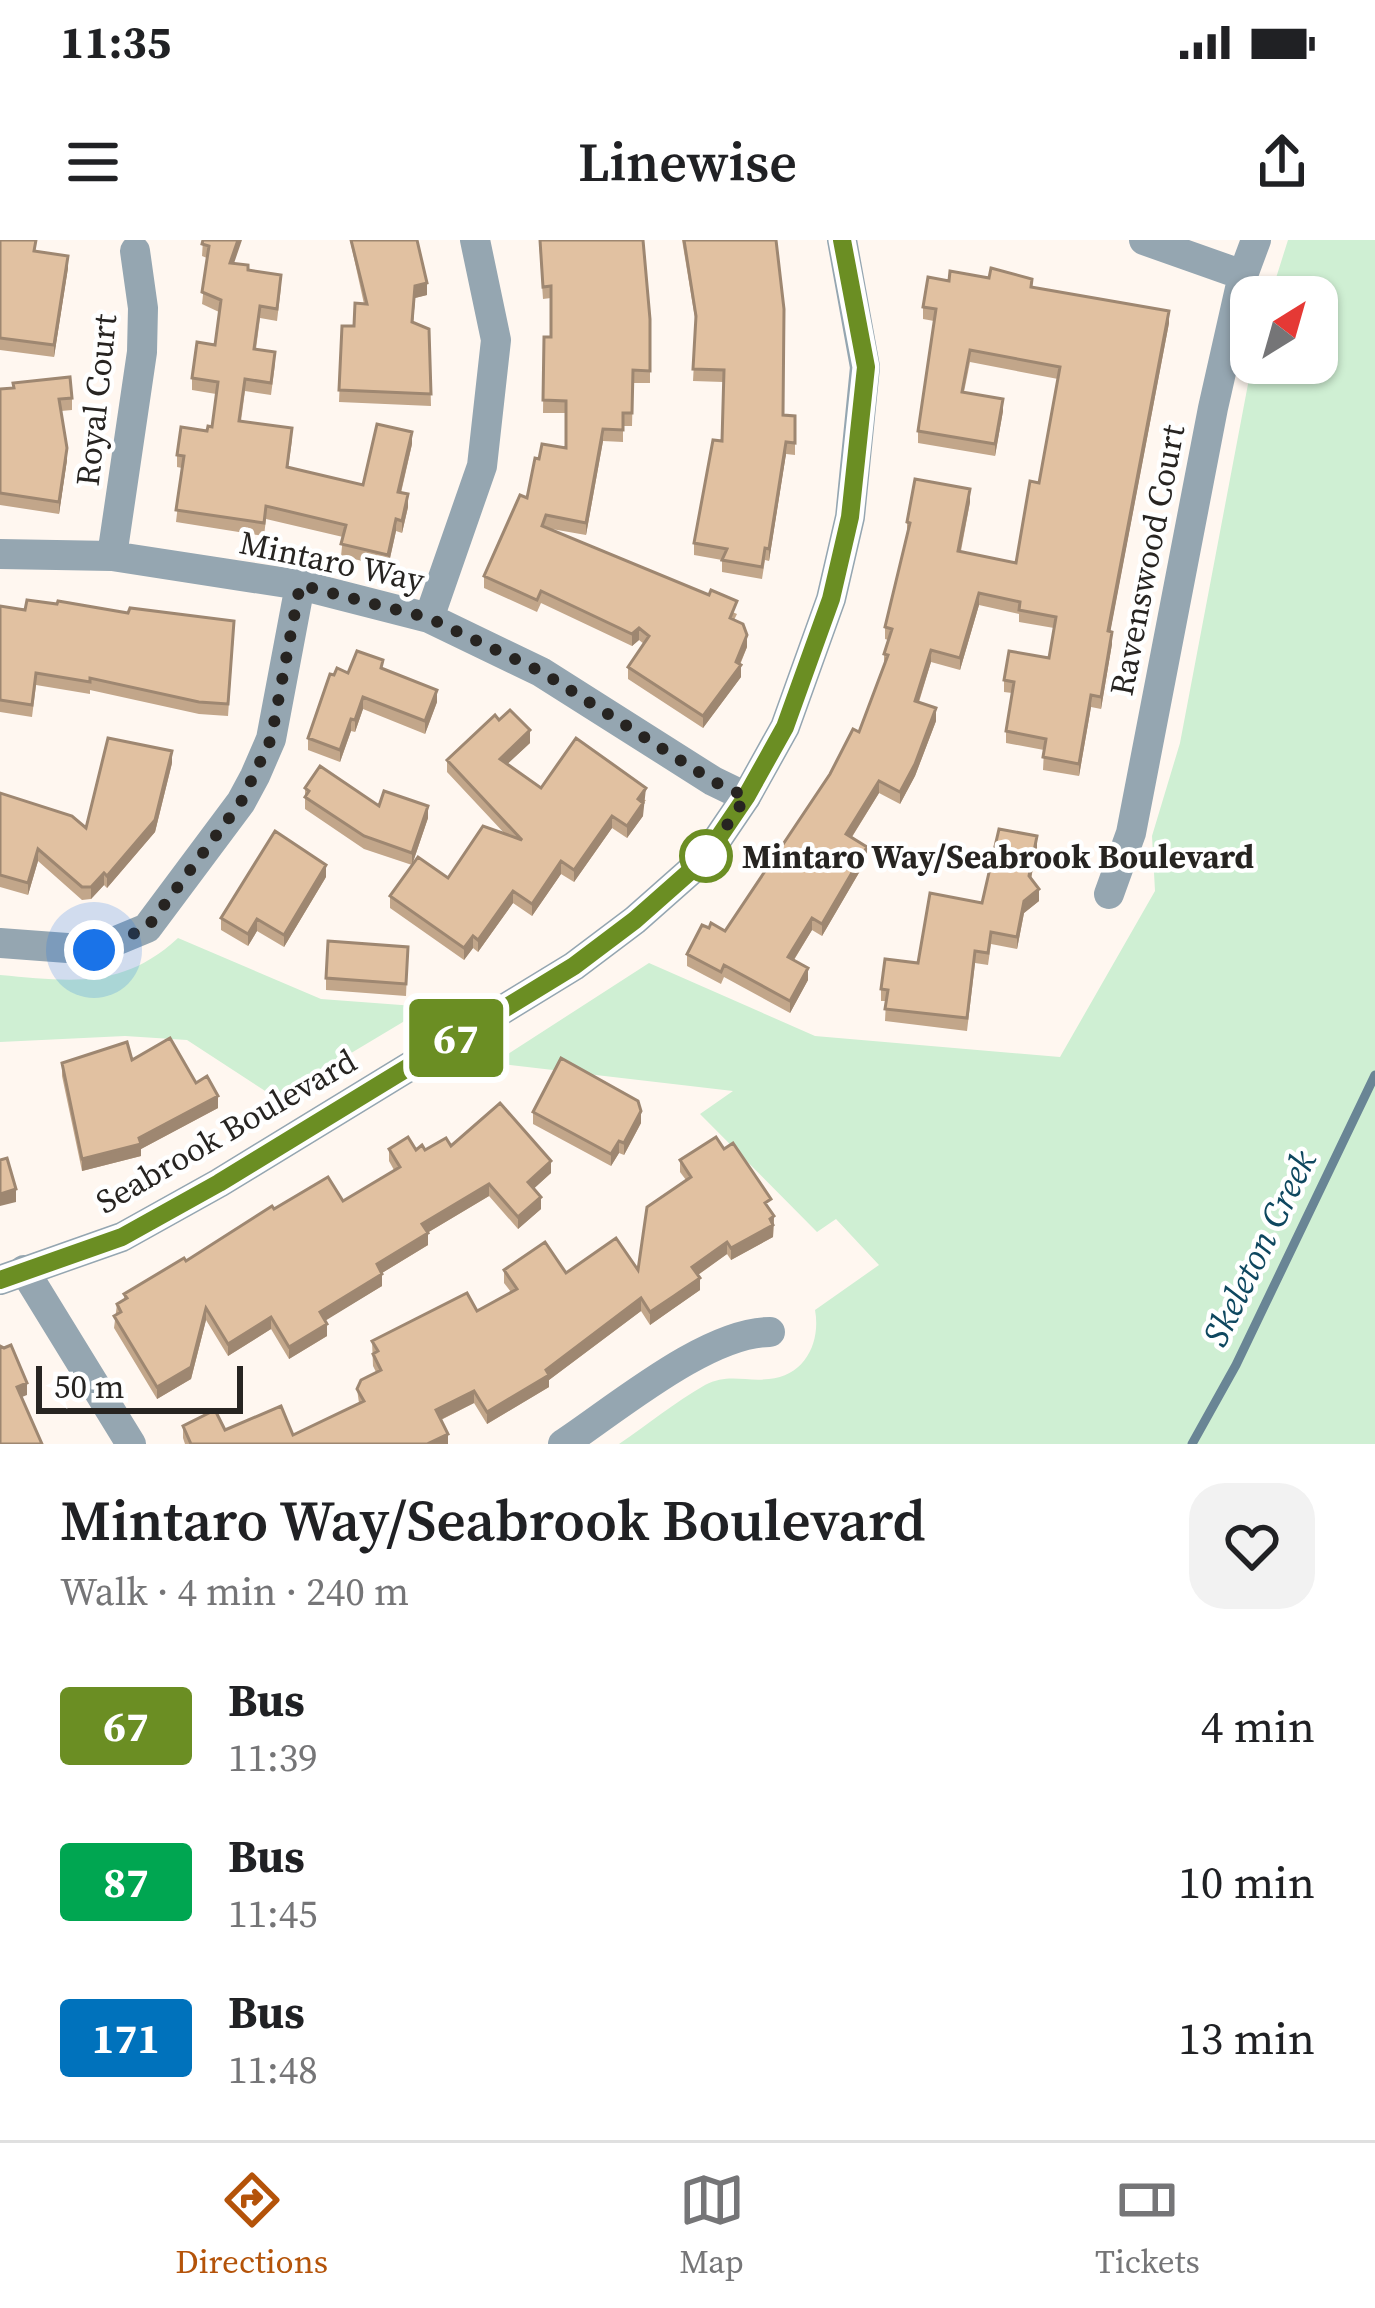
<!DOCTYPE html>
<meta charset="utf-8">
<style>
:root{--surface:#fff;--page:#f2f2f2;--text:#202124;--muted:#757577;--line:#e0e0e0;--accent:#b45309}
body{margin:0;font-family:"Source Serif 4",serif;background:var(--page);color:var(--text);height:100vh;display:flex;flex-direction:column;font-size:45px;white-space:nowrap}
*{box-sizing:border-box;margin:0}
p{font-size:39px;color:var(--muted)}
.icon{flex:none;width:66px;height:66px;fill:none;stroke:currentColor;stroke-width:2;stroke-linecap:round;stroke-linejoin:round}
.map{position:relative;height:1204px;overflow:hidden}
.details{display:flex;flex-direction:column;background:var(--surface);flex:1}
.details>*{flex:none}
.badge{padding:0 24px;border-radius:9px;font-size:42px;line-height:78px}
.needle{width:78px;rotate:37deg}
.fabs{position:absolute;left:1230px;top:36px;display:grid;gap:24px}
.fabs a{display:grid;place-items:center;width:108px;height:108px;border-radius:24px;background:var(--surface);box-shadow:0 3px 9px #0004;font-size:60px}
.scale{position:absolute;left:36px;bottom:30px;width:207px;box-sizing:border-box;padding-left:12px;border:6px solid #272421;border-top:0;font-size:33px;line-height:42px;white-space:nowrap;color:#272421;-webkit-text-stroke:9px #fff;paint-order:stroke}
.you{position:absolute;width:60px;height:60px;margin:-30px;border:9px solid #fff;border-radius:50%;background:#1a73e8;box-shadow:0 0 0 18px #1a73e833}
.map>.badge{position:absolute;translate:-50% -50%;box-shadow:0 0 0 6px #fff}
.round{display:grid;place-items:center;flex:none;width:126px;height:126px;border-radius:36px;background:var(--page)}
.summary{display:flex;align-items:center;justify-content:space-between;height:204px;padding:0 60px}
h1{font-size:57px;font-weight:600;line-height:90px}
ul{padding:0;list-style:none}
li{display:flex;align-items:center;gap:36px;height:156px;padding:0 60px}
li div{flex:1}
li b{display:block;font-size:45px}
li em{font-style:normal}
li .badge{min-width:132px;font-weight:700;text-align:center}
.status{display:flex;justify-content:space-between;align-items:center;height:84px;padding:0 60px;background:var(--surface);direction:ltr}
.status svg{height:33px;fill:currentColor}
header{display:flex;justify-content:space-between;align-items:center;height:156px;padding:0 60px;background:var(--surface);font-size:54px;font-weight:600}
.dock{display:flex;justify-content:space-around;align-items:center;height:168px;border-top:3px solid var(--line);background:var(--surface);font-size:33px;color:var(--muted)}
.dock a{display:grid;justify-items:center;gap:6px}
.dock .selected{color:var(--accent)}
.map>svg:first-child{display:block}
.green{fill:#cfefd3}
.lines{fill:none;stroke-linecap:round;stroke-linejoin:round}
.stream{stroke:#698595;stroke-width:9}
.minor{stroke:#95a6b1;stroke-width:30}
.tertiary{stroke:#95a6b1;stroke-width:30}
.wall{fill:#c2a68a}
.shaded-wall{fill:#9e8771}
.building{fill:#e1c1a1;stroke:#9e8771;stroke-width:3}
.line-casing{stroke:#fff;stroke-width:27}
.line{stroke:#6b8e23;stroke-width:18}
.walk{stroke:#272421;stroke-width:12;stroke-dasharray:0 21.6}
.stop-dot{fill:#fff;stroke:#6b8e23;stroke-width:6}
.labels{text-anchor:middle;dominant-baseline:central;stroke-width:9;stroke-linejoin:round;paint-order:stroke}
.street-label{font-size:33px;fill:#272421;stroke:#fff}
.stop-label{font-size:33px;font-weight:bold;fill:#272421;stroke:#fff;text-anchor:start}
.water-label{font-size:36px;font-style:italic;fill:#0e475f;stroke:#fff}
</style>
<div class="status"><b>11:35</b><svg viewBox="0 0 49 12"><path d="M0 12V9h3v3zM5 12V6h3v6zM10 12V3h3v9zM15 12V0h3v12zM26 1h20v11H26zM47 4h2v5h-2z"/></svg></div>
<header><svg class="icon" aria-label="menu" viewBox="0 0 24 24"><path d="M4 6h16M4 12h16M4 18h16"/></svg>Linewise<svg class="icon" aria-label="share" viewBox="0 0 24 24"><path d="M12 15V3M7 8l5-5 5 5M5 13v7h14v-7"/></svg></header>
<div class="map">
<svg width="1375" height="1204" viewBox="0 0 1375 1204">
<rect width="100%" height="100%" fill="#fff7f0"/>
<path class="green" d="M 1288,0 L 1375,0 L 1375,1204 L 619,1204 C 647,1185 675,1162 705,1145 C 728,1133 746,1142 769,1139 C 805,1136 821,1102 815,1070 L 879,1025 L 836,979 L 817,992 L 700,874 L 733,851 L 494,823 L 649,723 L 815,796 L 1060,817 L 1155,651 L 1152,596 L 1180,503 L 1252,123 L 1317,123 L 1317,57 L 1270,57 Z
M 178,698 L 321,759 L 428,767 L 276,858 L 187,800 L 125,796 L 0,802 L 0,735 C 70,741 122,750 178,698 Z"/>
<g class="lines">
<path class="stream" d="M 1192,1204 L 1236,1125 L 1375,835"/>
<path class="minor" d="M 1144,0 L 1243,35
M 0,314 L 112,316 L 300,345 L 429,378 L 541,432 L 713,541 L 746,557
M 112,316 L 142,112 L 143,68 L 135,11
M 429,378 L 482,226 L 496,100 L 475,0
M 1109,654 L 1131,593 L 1213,168 L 1243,35 L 1256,0
M 0,703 L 94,710 L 147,688 L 241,562 L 255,536 L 271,499 L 300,345
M 24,1030 L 131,1204
M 563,1204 C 616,1169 707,1092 770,1092"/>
<path class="tertiary" d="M 0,1040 L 122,997 L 219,943 L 574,726 L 635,680 L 704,619 L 746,557 L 785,487 L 831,359 L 850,277 L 865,127 L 842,0"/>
</g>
<path class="wall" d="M 0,0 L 36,11 L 68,28 L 54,117 L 0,110 Z
M 203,0 L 234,23 L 281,47 L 277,81 L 260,78 L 256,109 L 275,124 L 271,155 L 245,151 L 241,181 L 292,200 L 288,228 L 363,245 L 412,204 L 401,253 L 408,267 L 402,293 L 396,291 L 388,327 L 341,316 L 343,297 L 266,279 L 264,296 L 176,282 L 182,228 L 177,227 L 177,215 L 212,187 L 216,154 L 192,150 L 192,138 L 215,105 L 219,72 L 202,64 L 207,18 L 202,16 Z
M 350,0 L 417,0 L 427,55 L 415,58 L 413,83 L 429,89 L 431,166 L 339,162 L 342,86 L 354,86 L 364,64 Z
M 539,0 L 650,79 L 650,143 L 633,143 L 632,186 L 623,186 L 623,202 L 603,201 L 586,295 L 546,288 L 737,374 L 734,380 L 747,407 L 740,425 L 741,437 L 703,488 L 628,439 L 628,427 L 644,404 L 639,400 L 632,406 L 541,363 L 537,372 L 484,348 L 484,336 L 527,258 L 539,219 L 566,208 L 566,173 L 543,173 L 544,97 L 551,97 L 551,58 L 543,59 Z
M 682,0 L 776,0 L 784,175 L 795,176 L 795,215 L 786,214 L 769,321 L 765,320 L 762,339 L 722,332 L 722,320 L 694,315 L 694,303 L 722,201 L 723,142 L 693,141 L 696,84 Z
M 949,41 L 1032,47 L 1169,83 L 1110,392 L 1112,404 L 1101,469 L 1091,467 L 1079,536 L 1043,530 L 1044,510 L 1006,503 L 1006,491 L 1012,453 L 1004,452 L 1004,440 L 1049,418 L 1054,388 L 1019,382 L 1019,374 L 979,365 L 960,430 L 931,422 L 919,462 L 936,481 L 915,536 L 900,564 L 879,553 L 852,597 L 867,619 L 822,696 L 812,690 L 794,720 L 808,740 L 790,773 L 724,737 L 721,744 L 687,726 L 687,714 L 709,688 L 725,691 L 859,492 L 884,425 L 884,414 L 888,400 L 885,399 L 885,387 L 907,294 L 907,282 L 970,262 L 961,311 L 1016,323 L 1039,243 L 1058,139 L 970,122 L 964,152 L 1003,171 L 995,216 L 918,203 L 918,191 L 934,81 L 923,79 L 923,67 Z
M 0,149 L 72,158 L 72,170 L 61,171 L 67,220 L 59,274 L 0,265 Z
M 0,366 L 234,393 L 228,476 L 199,474 L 90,450 L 90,454 L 36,445 L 32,477 L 0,472 Z
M 383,429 L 437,462 L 425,494 L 363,469 L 355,492 L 351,491 L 340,522 L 308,510 L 308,498 L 334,435 Z
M 499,480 L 530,503 L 507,524 L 541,548 L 646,560 L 643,564 L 643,576 L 627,598 L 612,588 L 574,642 L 561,634 L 532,676 L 513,663 L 478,712 L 473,708 L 464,720 L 390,668 L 390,656 L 448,638 L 505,594 L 447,532 L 447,520 Z
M 172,523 L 155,592 L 107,648 L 104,645 L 91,659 L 82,660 L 38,621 L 28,655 L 0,647 L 0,553 L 86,588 Z
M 305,548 L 428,578 L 412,625 L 364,609 L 305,569 Z
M 1037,608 L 1031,639 L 1039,661 L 1024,673 L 1017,709 L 991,704 L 988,725 L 975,723 L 967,791 L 885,781 L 886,761 L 881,761 L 881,749 L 918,723 L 982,663 Z
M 326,637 L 284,707 L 257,691 L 248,706 L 221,690 L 221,678 Z
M 408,707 L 406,756 L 326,750 L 326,738 Z
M 132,820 L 196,843 L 218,868 L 141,909 L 141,916 L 82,931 L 62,836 L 62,823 Z
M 533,872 L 641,883 L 624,915 L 619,913 L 611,926 L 533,884 Z
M 451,906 L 551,933 L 533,949 L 541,969 L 518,989 L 489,956 L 427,993 L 428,1005 L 382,1033 L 382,1046 L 325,1080 L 327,1096 L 289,1119 L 271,1089 L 228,1116 L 206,1080 L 191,1139 L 157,1159 L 114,1088 L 117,1064 L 124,1060 L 124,1054 L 186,1021 L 274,969 L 343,961 L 394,930 L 389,921 L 389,909 L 425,910 Z
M 680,920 L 771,971 L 774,976 L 773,997 L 731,1020 L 727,1014 L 698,1035 L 700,1050 L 674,1068 L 650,1085 L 641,1071 L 549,1140 L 549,1147 L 487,1184 L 474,1163 L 441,1180 L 448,1204 L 185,1204 L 183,1198 L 183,1186 L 293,1195 L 359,1163 L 357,1149 L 376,1132 L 373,1126 L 372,1101 L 477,1071 L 511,1052 L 504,1043 L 504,1030 L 566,1033 L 638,1030 L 686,940 L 680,932 Z"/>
<path class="shaded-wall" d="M 238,0 L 242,0 L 230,35 L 230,23 Z
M 68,16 L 68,28 L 54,117 L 54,105 Z
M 427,43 L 427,55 L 415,58 L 412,95 L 415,46 Z
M 1169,71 L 1169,83 L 1108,404 L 1108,391 Z
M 1003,159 L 1003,171 L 995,216 L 995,204 Z
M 603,189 L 603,201 L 586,295 L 586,283 Z
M 412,192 L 412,204 L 398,264 L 398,252 Z
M 786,202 L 786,214 L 769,321 L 769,309 Z
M 67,208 L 67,220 L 59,274 L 59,262 Z
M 970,249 L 970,262 L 958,323 L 958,311 Z
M 408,254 L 408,267 L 402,293 L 402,281 Z
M 396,279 L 396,291 L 388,327 L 388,315 Z
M 979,353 L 979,365 L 960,430 L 960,418 Z
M 639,388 L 639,400 L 632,406 L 632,394 Z
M 1112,392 L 1112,404 L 1101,469 L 1101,457 Z
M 747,395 L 747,407 L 738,428 L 741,425 L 741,437 L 703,488 L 703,476 L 736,422 Z
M 931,410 L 931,422 L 915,473 L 915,461 Z
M 437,450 L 437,462 L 425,494 L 425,481 Z
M 1091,455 L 1091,467 L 1079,536 L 1079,524 Z
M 363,457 L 363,469 L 355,492 L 355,480 Z
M 936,468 L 936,481 L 915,536 L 900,564 L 900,552 Z
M 351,479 L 351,491 L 340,522 L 340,510 Z
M 530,490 L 530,503 L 500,531 L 500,519 Z
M 172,511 L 172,523 L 155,592 L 107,648 L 107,636 Z
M 879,541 L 879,553 L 846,606 L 846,594 Z
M 646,548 L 643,576 L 627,598 L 627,586 L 638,559 Z
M 428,566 L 428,578 L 412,625 L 412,613 Z
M 612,576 L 612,588 L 574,642 L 574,630 Z
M 1037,596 L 1037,608 L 1029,648 L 1029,636 Z
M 867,607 L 867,619 L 822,696 L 822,684 Z
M 38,609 L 38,621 L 28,655 L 28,643 Z
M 561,621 L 561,634 L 532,676 L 532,664 Z
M 326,625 L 326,637 L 284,707 L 284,695 Z
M 104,633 L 104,645 L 91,659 L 91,647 Z
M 1039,649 L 1039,661 L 1024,673 L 1017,709 L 1017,697 L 1024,661 Z
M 513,651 L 513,663 L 478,712 L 478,700 Z
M 812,678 L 812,690 L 788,729 L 788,717 Z
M 257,679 L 257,691 L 248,706 L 248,694 Z
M 473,696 L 473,708 L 464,720 L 464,708 Z
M 808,728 L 808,740 L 790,773 L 790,761 Z
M 218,856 L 218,868 L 141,909 L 141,916 L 82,931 L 82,919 L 139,898 Z
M 641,871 L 641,883 L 624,915 L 624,903 Z
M 619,901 L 619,913 L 611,926 L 611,914 Z
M 551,921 L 551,933 L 528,954 L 528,942 Z
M 489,944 L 489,956 L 422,996 L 422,984 Z
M 16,949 L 16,962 L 0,966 L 0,954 Z
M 541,957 L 541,969 L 518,989 L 518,977 Z
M 774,976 L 773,997 L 731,1020 L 731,1008 Z
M 428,993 L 428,1005 L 377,1036 L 377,1024 Z
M 727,1002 L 727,1014 L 692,1039 L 692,1027 Z
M 382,1034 L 382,1046 L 320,1084 L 320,1072 Z
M 700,1038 L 700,1050 L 650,1085 L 650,1072 Z
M 641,1058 L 641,1071 L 549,1140 L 549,1147 L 487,1184 L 487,1172 Z
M 206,1068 L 206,1080 L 191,1139 L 157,1159 L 157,1147 Z
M 271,1077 L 271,1089 L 228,1116 L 228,1104 Z
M 327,1084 L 327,1096 L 289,1119 L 289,1107 Z
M 27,1143 L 27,1155 L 17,1159 L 17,1147 Z
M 474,1151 L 474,1163 L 436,1182 L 436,1170 Z
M 448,1194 L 448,1204 L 427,1204 Z"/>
<path class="building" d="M 0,0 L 36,0 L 34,11 L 68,16 L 54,105 L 0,98 Z
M 203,0 L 238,0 L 230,23 L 248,25 L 248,30 L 281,35 L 277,69 L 260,66 L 254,109 L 275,112 L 271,143 L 245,139 L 239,181 L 292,188 L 287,227 L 363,245 L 377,184 L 412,192 L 398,252 L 408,254 L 402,281 L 396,279 L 388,315 L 341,304 L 346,285 L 266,266 L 264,283 L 176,270 L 184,216 L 177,215 L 181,187 L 207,191 L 208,186 L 212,187 L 218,142 L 192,138 L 197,102 L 215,105 L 221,60 L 202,52 L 209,6 L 202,4 Z
M 351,0 L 417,0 L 427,43 L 415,46 L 412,82 L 429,89 L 431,154 L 339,150 L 342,86 L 354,86 L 355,63 L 367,64 Z
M 540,0 L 643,0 L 650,79 L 650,131 L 633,130 L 632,173 L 623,173 L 623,190 L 603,189 L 586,283 L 546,275 L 542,286 L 709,355 L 711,350 L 737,361 L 730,378 L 743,384 L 747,395 L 736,422 L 741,425 L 703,476 L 628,427 L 649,396 L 639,388 L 632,394 L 541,351 L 537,360 L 484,336 L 520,255 L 527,258 L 535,218 L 539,219 L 542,204 L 566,208 L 566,161 L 543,160 L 544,97 L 551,97 L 551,46 L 543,47 Z
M 684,0 L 776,0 L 784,69 L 783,175 L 795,176 L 795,203 L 786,202 L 769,309 L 765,308 L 762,327 L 722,320 L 727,309 L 694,303 L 713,200 L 722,201 L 724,130 L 693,129 L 696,76 Z
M 991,28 L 1032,39 L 1031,47 L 1169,71 L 1108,391 L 1112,392 L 1101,457 L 1091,455 L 1079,524 L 1043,517 L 1046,499 L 1006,491 L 1014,442 L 1004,440 L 1009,411 L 1049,418 L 1056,377 L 1019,370 L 1020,362 L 979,353 L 960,418 L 931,410 L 915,461 L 936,468 L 915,524 L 900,552 L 879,541 L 846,594 L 867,607 L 822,684 L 812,678 L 788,717 L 808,728 L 790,761 L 724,725 L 721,732 L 687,714 L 702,685 L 709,688 L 711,683 L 725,691 L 830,534 L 853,489 L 859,492 L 888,415 L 884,414 L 892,389 L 885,387 L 910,283 L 907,282 L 915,239 L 970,249 L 958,311 L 1016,323 L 1030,241 L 1039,243 L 1060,127 L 970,110 L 962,152 L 1003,159 L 995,204 L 918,191 L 936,69 L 923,67 L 928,37 L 949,41 L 950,31 L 989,38 Z
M 70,137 L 72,158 L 59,159 L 67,208 L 59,262 L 0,253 L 0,149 L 14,148 L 13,143 Z
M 27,360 L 57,364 L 58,361 L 128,373 L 130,368 L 234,381 L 228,464 L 199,462 L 90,438 L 90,442 L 36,433 L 32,465 L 0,460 L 0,366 L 25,370 Z
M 357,411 L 383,420 L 381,428 L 437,450 L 425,481 L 363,457 L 355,480 L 351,479 L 340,510 L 308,498 L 330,434 L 334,435 L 337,428 L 348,433 Z
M 510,470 L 530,490 L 500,519 L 541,548 L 576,498 L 646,548 L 638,559 L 643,563 L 627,586 L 612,576 L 574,630 L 561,621 L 532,664 L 513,651 L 478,700 L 473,696 L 464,708 L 390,656 L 418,617 L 448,638 L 483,586 L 522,600 L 447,520 L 495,475 L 499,480 Z
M 108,498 L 172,511 L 155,580 L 107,636 L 104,633 L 91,647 L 82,647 L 38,609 L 28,643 L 0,635 L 0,553 L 72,576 L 86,588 Z
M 320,526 L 379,566 L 384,551 L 428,566 L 412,613 L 364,596 L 305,557 L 309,551 L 305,548 Z
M 999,589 L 1037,596 L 1029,636 L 1039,649 L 1024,661 L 1017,697 L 991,692 L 988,713 L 975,711 L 967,778 L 885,769 L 888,750 L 881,749 L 885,719 L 918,723 L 930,653 L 982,663 Z
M 275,591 L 326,625 L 284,695 L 257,679 L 248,694 L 221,678 Z
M 328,701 L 408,707 L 406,744 L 326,738 Z
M 170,798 L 196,843 L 207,836 L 218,856 L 139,898 L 141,904 L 82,919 L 62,823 L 127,802 L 132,820 Z
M 561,818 L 638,861 L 641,871 L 624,903 L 619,901 L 611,914 L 533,872 Z
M 500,863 L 551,921 L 528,942 L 541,957 L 518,977 L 489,944 L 422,984 L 428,993 L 377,1024 L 382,1034 L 320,1072 L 327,1084 L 289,1107 L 271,1077 L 228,1104 L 206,1068 L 191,1127 L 157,1147 L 114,1076 L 121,1072 L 117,1064 L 127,1058 L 124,1054 L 184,1018 L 186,1021 L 272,966 L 274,969 L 328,937 L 343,961 L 400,927 L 389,909 L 408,897 L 416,910 L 422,905 L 425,910 L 446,898 L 451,906 Z
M 716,897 L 724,909 L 733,903 L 771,959 L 765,963 L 774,976 L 770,979 L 773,985 L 731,1008 L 727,1002 L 692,1027 L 700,1038 L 674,1056 L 650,1072 L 641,1058 L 546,1130 L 549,1135 L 487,1172 L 474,1151 L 436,1170 L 448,1194 L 427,1204 L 191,1204 L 183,1186 L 215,1170 L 225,1190 L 281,1166 L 293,1195 L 364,1161 L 357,1149 L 361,1140 L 381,1130 L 373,1114 L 378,1111 L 372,1101 L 467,1053 L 477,1071 L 517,1049 L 504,1030 L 545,1002 L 566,1033 L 616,998 L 638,1030 L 647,967 L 691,937 L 680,920 Z
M 7,918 L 16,949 L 0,954 L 0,920 Z
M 11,1105 L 27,1143 L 17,1147 L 42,1204 L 0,1204 L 0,1106 L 4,1108 Z"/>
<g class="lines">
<defs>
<path id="line" d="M 0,1040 L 122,997 L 219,943 L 574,726 L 635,680 L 704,619 L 746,557 L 785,487 L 831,359 L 850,277 L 866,127 L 842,0"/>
</defs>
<use href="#line" class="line-casing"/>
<use href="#line" class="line"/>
<path class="walk" d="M 94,710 L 147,688 L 241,562 L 271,499 L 300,345 L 429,378 L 542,432 L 713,541 L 746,557 L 704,619 L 706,616"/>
</g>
<circle class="stop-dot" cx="706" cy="616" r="24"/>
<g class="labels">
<g class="street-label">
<text transform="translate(96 160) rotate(-84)">Royal Court</text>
<text transform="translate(1147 320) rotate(-79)">Ravenswood Court</text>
<text transform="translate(332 321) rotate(12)">Mintaro Way</text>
<text transform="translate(226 891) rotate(-30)">Seabrook Boulevard</text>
</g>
<g class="stop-label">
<text x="742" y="616">Mintaro Way/Seabrook Boulevard</text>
</g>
<g class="water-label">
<text transform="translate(1259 1008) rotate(-64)">Skeleton Creek</text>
</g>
</g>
</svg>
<div class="fabs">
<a><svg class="needle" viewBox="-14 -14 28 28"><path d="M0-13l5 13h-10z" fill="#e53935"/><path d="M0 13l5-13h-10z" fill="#757577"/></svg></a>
</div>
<div class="scale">50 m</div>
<div class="you" style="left:94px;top:710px"></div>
<b class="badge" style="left:456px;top:798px;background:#6b8e23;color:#fff">67</b>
</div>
<section class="details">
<div class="summary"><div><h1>Mintaro Way/Seabrook Boulevard</h1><p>Walk · 4 min · 240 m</p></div><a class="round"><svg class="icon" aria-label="heart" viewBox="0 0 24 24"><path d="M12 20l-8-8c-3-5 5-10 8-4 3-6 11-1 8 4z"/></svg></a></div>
<ul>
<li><span class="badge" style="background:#6b8e23;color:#fff">67</span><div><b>Bus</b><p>11:39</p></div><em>4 min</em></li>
<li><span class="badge" style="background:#00a651;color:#fff">87</span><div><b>Bus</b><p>11:45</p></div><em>10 min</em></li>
<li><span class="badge" style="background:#0072bc;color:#fff">171</span><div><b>Bus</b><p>11:48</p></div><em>13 min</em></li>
</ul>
</section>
<nav class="dock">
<a class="selected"><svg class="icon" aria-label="directions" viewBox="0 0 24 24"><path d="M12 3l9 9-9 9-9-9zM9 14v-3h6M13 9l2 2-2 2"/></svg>Directions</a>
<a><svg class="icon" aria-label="map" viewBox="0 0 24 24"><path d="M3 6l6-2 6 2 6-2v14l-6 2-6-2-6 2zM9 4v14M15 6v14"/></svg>Map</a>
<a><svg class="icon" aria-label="tickets" viewBox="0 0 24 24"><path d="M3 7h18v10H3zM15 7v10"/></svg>Tickets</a>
</nav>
